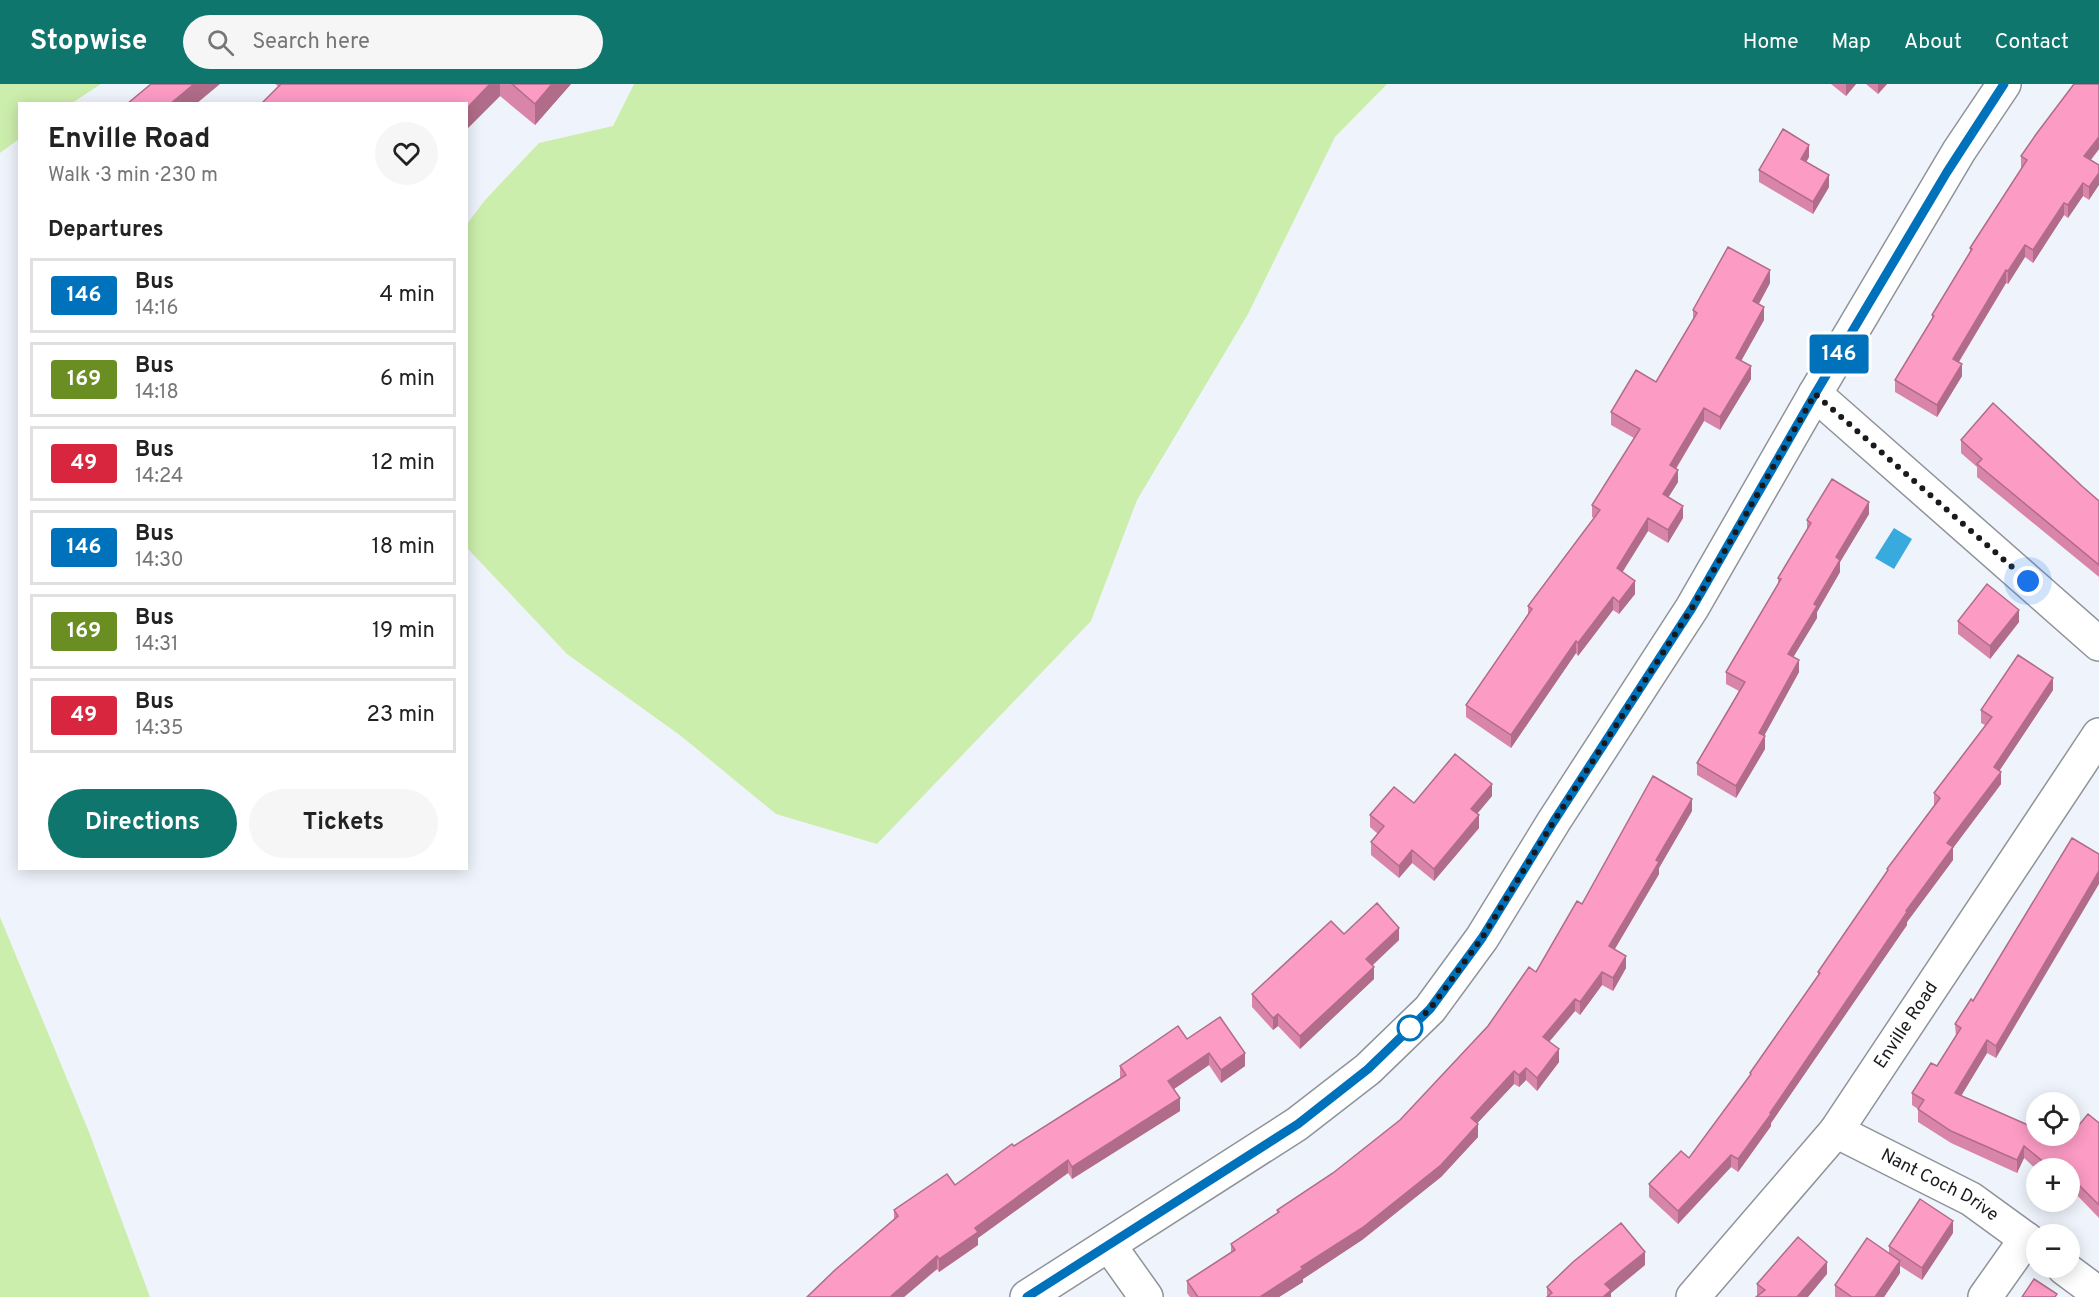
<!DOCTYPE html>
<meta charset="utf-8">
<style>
:root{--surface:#fff;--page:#f6f6f6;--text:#222;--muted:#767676;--line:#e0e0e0;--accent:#0f766e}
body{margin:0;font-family:Overpass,sans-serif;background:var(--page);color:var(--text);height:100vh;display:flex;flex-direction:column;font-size:22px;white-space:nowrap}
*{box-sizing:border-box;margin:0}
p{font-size:20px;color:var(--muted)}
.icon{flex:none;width:33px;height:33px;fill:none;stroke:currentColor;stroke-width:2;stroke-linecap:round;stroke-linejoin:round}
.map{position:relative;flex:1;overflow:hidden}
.sheet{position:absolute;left:18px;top:18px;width:450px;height:768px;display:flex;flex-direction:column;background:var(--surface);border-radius:0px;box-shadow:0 3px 15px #0003}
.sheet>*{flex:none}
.badge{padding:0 12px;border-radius:4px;font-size:21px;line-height:39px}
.fabs{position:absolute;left:2026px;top:1008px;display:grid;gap:12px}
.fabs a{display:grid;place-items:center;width:54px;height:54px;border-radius:50%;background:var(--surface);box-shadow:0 3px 15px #0003;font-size:30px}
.you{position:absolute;width:30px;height:30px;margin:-15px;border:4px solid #fff;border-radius:50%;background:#1a73e8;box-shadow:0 0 0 9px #1a73e833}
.map>.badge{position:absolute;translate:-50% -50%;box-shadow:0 0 0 3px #fff}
h2{padding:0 30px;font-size:22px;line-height:54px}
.round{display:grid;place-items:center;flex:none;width:63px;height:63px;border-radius:32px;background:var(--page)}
.headline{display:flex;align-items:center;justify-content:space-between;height:102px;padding:0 30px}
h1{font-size:28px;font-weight:700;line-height:45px}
.button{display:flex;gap:12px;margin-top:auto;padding:12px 30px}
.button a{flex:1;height:69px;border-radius:36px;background:var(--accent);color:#fff;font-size:24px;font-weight:700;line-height:69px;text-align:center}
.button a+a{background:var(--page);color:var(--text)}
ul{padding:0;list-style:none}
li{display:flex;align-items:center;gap:18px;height:75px;margin:0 12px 9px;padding:0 18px;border:3px solid var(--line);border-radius:0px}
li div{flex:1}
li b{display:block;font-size:22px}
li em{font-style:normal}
li .badge{min-width:66px;font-weight:700;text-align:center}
header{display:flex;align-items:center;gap:36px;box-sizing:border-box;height:84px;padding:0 30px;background:var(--accent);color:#fff}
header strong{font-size:28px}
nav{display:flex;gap:33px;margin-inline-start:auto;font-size:21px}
.search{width:420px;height:54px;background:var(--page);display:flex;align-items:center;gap:15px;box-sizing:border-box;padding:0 21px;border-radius:33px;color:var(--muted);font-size:22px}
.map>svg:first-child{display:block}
.green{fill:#cceeac}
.water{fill:#39aade}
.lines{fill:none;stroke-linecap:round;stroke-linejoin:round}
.street-casing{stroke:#8f939a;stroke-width:36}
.secondary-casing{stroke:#8f939a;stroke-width:36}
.street{stroke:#fff;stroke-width:33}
.secondary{stroke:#fff;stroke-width:33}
.wall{fill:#d985a9}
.shaded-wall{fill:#b06c89}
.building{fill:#fc9bc4;stroke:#b06c89;stroke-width:1.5}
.line-casing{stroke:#fff;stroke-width:14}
.line{stroke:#0072bc;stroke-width:9}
.walk{stroke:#181a1d;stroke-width:6;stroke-dasharray:0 10.8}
.stop-dot{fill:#fff;stroke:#0072bc;stroke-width:3}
.labels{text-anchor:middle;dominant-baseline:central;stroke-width:6;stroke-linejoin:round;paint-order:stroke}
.street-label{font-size:18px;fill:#181a1d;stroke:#fff}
</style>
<header>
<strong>Stopwise</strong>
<div class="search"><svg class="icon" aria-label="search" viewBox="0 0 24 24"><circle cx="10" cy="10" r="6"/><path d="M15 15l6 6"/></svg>Search here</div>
<nav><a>Home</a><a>Map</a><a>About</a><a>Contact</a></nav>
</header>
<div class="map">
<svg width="2099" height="1213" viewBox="0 0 2099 1213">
<rect width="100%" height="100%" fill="#eff4fc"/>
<path class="green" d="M 0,0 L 101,0 L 72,19 L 20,20 L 19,55 L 0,69 Z
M 634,0 L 1387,0 L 1335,53 L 1248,230 L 1137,416 L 1091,537 L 877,760 L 776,730 L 681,652 L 567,570 L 467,464 L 467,140 L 485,116 L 539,59 L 613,42 Z
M 0,833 L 89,1048 L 150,1213 L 0,1213 Z"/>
<path class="water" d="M 1894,444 L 1912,455 L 1894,485 L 1875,474 Z"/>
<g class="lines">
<defs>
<g id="street">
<path d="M 1815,310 L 2099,560"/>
<path id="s1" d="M 1836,1047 L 1971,1115 L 2037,1163"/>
<path d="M 1109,1161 L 1146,1213"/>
<path d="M 2064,1184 L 2099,1210"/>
<path id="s2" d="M 1693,1213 L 1836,1047 L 2099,651"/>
<path d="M 1985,1213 L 2026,1155"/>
</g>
<path id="secondary" d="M 1027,1213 L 1297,1040 L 1368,985 L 1430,925 L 1482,854 L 1554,737 L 1692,524 L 1815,310 L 1959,67 L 2004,0"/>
</defs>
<use href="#street" class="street-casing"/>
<use href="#secondary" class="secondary-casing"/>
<use href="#street" class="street"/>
<use href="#secondary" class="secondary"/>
</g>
<path class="wall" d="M 275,0 L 571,0 L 535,41 L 500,12 L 466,46 L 466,20 L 278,2 Z
M 1831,0 L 1856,0 L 1846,12 Z
M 1866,0 L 1887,0 L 1878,10 Z
M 2099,65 L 2091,76 L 2089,116 L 2083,112 L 2068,134 L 2064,131 L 2033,179 L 2025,173 L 2008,200 L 2006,199 L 1959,278 L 1962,292 L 1937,333 L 1895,308 L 1895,296 L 1932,235 L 1932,231 L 1970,168 L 1970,164 L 2021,85 L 2021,72 Z
M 1809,73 L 1806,78 L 1829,103 L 1813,130 L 1759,98 L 1759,86 Z
M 1770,199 L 1759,220 L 1764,236 L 1741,277 L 1751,295 L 1720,346 L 1704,337 L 1676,385 L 1678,398 L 1668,413 L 1683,434 L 1668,459 L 1648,447 L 1622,488 L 1635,510 L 1619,530 L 1613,526 L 1578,572 L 1576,569 L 1511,664 L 1466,633 L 1466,621 L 1528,530 L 1528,522 L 1594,434 L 1592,433 L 1592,421 L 1634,354 L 1611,341 L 1611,328 L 1656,298 L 1693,236 L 1693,226 Z
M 1961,356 L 2083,403 L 2099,417 L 2099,493 L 1977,393 L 1977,383 L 1961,369 Z
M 1869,430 L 1840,478 L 1840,488 L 1817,528 L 1817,534 L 1793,573 L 1799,588 L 1764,652 L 1765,665 L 1736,714 L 1697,691 L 1697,679 L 1739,607 L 1726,600 L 1726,588 L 1778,500 L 1778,494 L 1807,446 L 1807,436 Z
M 1958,537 L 2019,538 L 1990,575 L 1958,550 Z
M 2053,606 L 1999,687 L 2001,700 L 1953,764 L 1953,776 L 1907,838 L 1907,841 L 1771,1039 L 1771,1042 L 1738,1088 L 1731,1083 L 1678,1140 L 1649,1113 L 1649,1100 L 1689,1074 L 1750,992 L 1750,989 L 1818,891 L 1818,888 L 1887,788 L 1887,785 L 1934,722 L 1934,709 L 1985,641 L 1981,639 L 1981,626 Z
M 1492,712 L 1477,730 L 1479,744 L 1434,797 L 1412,779 L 1399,794 L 1371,771 L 1371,758 L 1378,750 L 1370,743 L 1370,731 L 1414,719 Z
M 1692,727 L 1659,784 L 1659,790 L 1614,866 L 1626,884 L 1613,907 L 1602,901 L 1580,931 L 1575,927 L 1549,958 L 1559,978 L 1537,1007 L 1526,996 L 1519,1003 L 1514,1000 L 1477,1039 L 1478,1053 L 1441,1093 L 1362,1156 L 1303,1195 L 1303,1198 L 1279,1213 L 1190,1213 L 1187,1209 L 1187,1197 L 1231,1168 L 1231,1160 L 1277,1129 L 1277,1126 L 1333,1089 L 1400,1036 L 1488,942 L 1536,888 L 1582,820 Z
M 2072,754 L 1996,974 L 1987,969 L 1961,1012 L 2065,1058 L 2099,1039 L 2099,1134 L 2072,1106 L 2070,1084 L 2037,1084 L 2037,1086 L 2024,1074 L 2017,1089 L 1951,1059 L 1918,1038 L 1918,1025 L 1912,1021 L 1912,1009 L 1937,982 L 1956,953 L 1955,940 L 1973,917 Z
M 1344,850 L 1399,856 L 1373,881 L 1374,895 L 1300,965 L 1278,942 L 1273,946 L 1252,923 L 1252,910 Z
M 1187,955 L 1245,982 L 1221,999 L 1209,981 L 1174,1005 L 1180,1027 L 1072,1095 L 1068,1089 L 978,1154 L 978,1161 L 939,1188 L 937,1185 L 904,1213 L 807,1213 L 894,1135 L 894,1126 L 955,1101 L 1014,1062 L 1120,994 L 1120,982 Z
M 1953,1149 L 1922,1196 L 1900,1182 L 1900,1189 L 1884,1213 L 1835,1213 L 1835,1201 L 1889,1169 L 1889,1162 Z
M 1645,1181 L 1611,1209 L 1611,1213 L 1547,1213 L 1547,1203 Z
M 1827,1190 L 1757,1212 L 1757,1200 Z"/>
<path class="shaded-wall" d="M 194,0 L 220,0 L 196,20 L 170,20 Z
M 490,0 L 500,0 L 500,12 L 466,46 L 466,25 Z
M 552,0 L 571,0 L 535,41 L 535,20 Z
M 1846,0 L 1856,0 L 1846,12 Z
M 1878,0 L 1887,0 L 1878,10 Z
M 2099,53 L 2099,65 L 2084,84 L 2084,72 Z
M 1809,61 L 1809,73 L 1801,87 L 1801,75 Z
M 2099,89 L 2099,101 L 2089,116 L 2089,103 Z
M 1829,91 L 1829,103 L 1813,130 L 1813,118 Z
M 2083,99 L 2083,112 L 2068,134 L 2068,121 Z
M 2064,119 L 2064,131 L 2033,179 L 2033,166 Z
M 2025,161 L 2025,173 L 2008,200 L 2008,187 Z
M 1770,186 L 1770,199 L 1753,230 L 1753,217 Z
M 2006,186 L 2006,199 L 1953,287 L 1953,275 Z
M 1764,223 L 1764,236 L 1736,286 L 1736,274 Z
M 1962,280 L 1962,292 L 1937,333 L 1937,321 Z
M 1751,282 L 1751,295 L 1720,346 L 1720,333 Z
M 1704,324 L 1704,337 L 1670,394 L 1670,381 Z
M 1678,386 L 1678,398 L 1663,422 L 1663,410 Z
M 1869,418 L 1869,430 L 1840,478 L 1840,488 L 1817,528 L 1817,534 L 1788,582 L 1788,570 L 1814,520 L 1836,473 Z
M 1683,422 L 1683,434 L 1668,459 L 1668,446 Z
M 1648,434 L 1648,447 L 1617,497 L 1617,484 Z
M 1635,497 L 1635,510 L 1619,530 L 1619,518 Z
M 1613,513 L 1613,526 L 1578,572 L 1578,559 Z
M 2019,526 L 2019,538 L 1990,575 L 1990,562 Z
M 1576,557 L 1576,569 L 1511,664 L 1511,651 Z
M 1799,576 L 1799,588 L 1759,661 L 1759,649 Z
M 2053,594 L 2053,606 L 1994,695 L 1994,683 Z
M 1765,652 L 1765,665 L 1736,714 L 1736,702 Z
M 2001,688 L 2001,700 L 1953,764 L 1953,776 L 1907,838 L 1907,841 L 1771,1039 L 1771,1042 L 1738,1088 L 1738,1075 L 1770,1029 L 1906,827 L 1947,759 Z
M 1492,700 L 1492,712 L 1471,737 L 1471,725 Z
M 1692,715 L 1692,727 L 1659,784 L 1659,790 L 1609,875 L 1609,862 L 1656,776 Z
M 1479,731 L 1479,744 L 1434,797 L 1434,785 Z
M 1412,766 L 1412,779 L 1399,794 L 1399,782 Z
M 2099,787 L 2099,800 L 1996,974 L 1996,962 Z
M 1399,844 L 1399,856 L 1366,887 L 1366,875 Z
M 1626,872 L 1626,884 L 1613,907 L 1613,894 Z
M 1374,883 L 1374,895 L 1300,965 L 1300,952 Z
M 1602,888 L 1602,901 L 1580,931 L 1580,918 Z
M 1575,915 L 1575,927 L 1543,965 L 1543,953 Z
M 1278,930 L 1278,942 L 1273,946 L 1273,934 Z
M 1987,956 L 1987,969 L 1955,1022 L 1955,1009 Z
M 1559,965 L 1559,978 L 1537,1007 L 1537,994 Z
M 1209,969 L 1209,981 L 1168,1009 L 1168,997 Z
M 1245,969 L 1245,982 L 1221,999 L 1221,986 Z
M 1526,984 L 1526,996 L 1519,1003 L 1519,991 Z
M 1514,987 L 1514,1000 L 1471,1046 L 1471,1034 Z
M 1180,1014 L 1180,1027 L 1072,1095 L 1072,1083 Z
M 1478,1040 L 1478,1053 L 1441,1093 L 1362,1156 L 1303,1195 L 1303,1198 L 1279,1213 L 1260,1213 L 1301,1183 Z
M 2024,1062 L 2024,1074 L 2017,1089 L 2017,1076 Z
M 1731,1071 L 1731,1083 L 1678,1140 L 1678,1127 Z
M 1068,1076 L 1068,1089 L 978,1154 L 978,1161 L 939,1188 L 939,1175 L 975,1144 Z
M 2072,1094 L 2072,1106 L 2070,1109 L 2070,1096 Z
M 1953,1137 L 1953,1149 L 1922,1196 L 1922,1184 Z
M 1645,1168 L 1645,1181 L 1611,1209 L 1611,1213 L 1603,1213 L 1605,1200 Z
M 937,1172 L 937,1185 L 904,1213 L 890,1213 Z
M 1900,1177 L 1900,1189 L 1884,1213 L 1875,1213 Z
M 1827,1178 L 1827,1190 L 1808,1213 L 1797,1213 Z"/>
<path class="building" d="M 151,0 L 194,0 L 170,20 L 127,20 Z
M 281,0 L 490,0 L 466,25 L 466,20 L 261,20 Z
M 512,0 L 552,0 L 535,20 Z
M 2074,0 L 2099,0 L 2099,53 L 2084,72 L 2099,81 L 2099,89 L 2089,103 L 2083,99 L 2068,121 L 2064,119 L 2033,166 L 2025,161 L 2008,187 L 2006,186 L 1953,275 L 1962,280 L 1937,321 L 1895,296 L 1934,232 L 1932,231 L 1972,165 L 1970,164 L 2027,76 L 2021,72 L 2037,49 Z
M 1783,45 L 1809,61 L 1801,75 L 1829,91 L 1813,118 L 1759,86 Z
M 1728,163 L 1770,186 L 1753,217 L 1764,223 L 1736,274 L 1751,282 L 1720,333 L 1704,324 L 1670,381 L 1678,386 L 1663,410 L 1683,422 L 1668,446 L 1648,434 L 1617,484 L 1635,497 L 1619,518 L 1613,513 L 1578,559 L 1576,557 L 1511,651 L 1466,621 L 1532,525 L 1528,522 L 1600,426 L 1592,421 L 1640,345 L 1611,328 L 1636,286 L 1656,298 L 1697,229 L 1693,226 Z
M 1993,319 L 2083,403 L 2099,417 L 2099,481 L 1977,380 L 1982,375 L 1961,356 Z
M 1832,395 L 1869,418 L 1836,473 L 1840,476 L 1814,520 L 1817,522 L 1788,570 L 1799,576 L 1759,649 L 1765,652 L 1736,702 L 1697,679 L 1745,598 L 1726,588 L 1781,495 L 1778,494 L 1811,439 L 1807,436 Z
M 1987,500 L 2019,526 L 1990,562 L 1958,537 Z
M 2018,571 L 2053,594 L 1994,683 L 2001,688 L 1947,759 L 1953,763 L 1906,827 L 1907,828 L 1770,1029 L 1771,1030 L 1738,1075 L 1731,1071 L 1678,1127 L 1649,1100 L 1681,1067 L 1689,1074 L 1751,990 L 1750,989 L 1820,889 L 1818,888 L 1888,786 L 1887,785 L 1940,714 L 1934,709 L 1992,633 L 1981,626 Z
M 1455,670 L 1492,700 L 1471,725 L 1479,731 L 1434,785 L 1412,766 L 1399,782 L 1371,758 L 1384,742 L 1370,731 L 1394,703 L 1414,719 Z
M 1653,692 L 1692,715 L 1656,776 L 1659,778 L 1609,862 L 1626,872 L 1613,894 L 1602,888 L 1580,918 L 1575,915 L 1543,953 L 1559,965 L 1537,994 L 1526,984 L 1519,991 L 1514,987 L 1471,1034 L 1478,1040 L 1441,1081 L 1362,1144 L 1301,1183 L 1303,1185 L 1260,1213 L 1198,1213 L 1187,1197 L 1235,1166 L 1231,1160 L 1279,1128 L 1277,1126 L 1333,1089 L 1400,1036 L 1488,942 L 1529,883 L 1536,888 L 1577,817 L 1582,820 Z
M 2072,754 L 2099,770 L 2099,787 L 1996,962 L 1987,956 L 1955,1009 L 2037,1045 L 2037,1052 L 2051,1052 L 2065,1058 L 2088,1030 L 2099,1039 L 2099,1121 L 2072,1094 L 2070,1096 L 2070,1084 L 2051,1084 L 2024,1062 L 2017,1076 L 1951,1047 L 1918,1025 L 1924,1016 L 1912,1009 L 1931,979 L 1937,982 L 1961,944 L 1955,940 L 1971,915 L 1973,917 Z
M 1377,819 L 1399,844 L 1366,875 L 1374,883 L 1300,952 L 1278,930 L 1273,934 L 1252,910 L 1331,837 L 1344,850 Z
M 1220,933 L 1245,969 L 1221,986 L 1209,969 L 1168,997 L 1180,1014 L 1072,1083 L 1068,1076 L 975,1144 L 978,1148 L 939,1175 L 937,1172 L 890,1213 L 807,1213 L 835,1186 L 898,1132 L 894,1126 L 947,1090 L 955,1101 L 1012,1060 L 1014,1062 L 1126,991 L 1120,982 L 1178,942 L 1187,955 Z
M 1920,1115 L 1953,1137 L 1922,1184 L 1889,1162 Z
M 1621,1139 L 1645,1168 L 1605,1200 L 1611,1206 L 1603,1213 L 1547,1213 L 1552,1209 L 1547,1203 L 1573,1178 Z
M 1798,1153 L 1827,1178 L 1797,1213 L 1756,1213 L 1765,1206 L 1757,1200 Z
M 1867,1154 L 1900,1177 L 1875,1213 L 1852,1213 L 1835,1201 Z
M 2034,1195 L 2057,1210 L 2055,1213 L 2022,1213 Z"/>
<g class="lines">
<defs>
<path id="line" d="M 1027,1213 L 1298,1040 L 1368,985 L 1430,925 L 1482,854 L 1554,737 L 1692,524 L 1815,310 L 1947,88 L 2004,0"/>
</defs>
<use href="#line" class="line-casing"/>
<use href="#line" class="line"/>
<path class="walk" d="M 1410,944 L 1430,925 L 1482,854 L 1554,737 L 1692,524 L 1815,310 L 2028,497"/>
</g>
<circle class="stop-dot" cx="1410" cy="944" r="12"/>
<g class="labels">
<g class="street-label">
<text stroke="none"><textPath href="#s2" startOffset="346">Enville Road</textPath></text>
<text stroke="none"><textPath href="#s1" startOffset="117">Nant Coch Drive</textPath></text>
</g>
</g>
</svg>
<div class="fabs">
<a><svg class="icon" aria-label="locate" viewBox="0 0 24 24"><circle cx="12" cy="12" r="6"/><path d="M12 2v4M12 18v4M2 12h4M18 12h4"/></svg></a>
<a>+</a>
<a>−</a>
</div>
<div class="you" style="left:2028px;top:497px"></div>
<b class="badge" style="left:1839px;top:270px;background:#0072bc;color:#fff">146</b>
<section class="sheet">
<div class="headline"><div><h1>Enville Road</h1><p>Walk · 3 min · 230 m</p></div><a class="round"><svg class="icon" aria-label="heart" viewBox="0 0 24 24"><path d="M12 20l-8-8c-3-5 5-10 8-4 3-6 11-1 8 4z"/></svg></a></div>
<h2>Departures</h2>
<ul>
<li><span class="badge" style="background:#0072bc;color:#fff">146</span><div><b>Bus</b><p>14:16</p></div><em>4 min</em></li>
<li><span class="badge" style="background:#6b8e23;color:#fff">169</span><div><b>Bus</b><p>14:18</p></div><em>6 min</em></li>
<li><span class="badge" style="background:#d7263d;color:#fff">49</span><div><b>Bus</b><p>14:24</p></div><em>12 min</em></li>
<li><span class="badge" style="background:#0072bc;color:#fff">146</span><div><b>Bus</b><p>14:30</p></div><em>18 min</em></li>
<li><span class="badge" style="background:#6b8e23;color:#fff">169</span><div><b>Bus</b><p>14:31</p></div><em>19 min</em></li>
<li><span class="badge" style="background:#d7263d;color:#fff">49</span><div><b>Bus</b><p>14:35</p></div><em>23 min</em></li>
</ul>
<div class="button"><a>Directions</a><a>Tickets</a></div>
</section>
</div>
